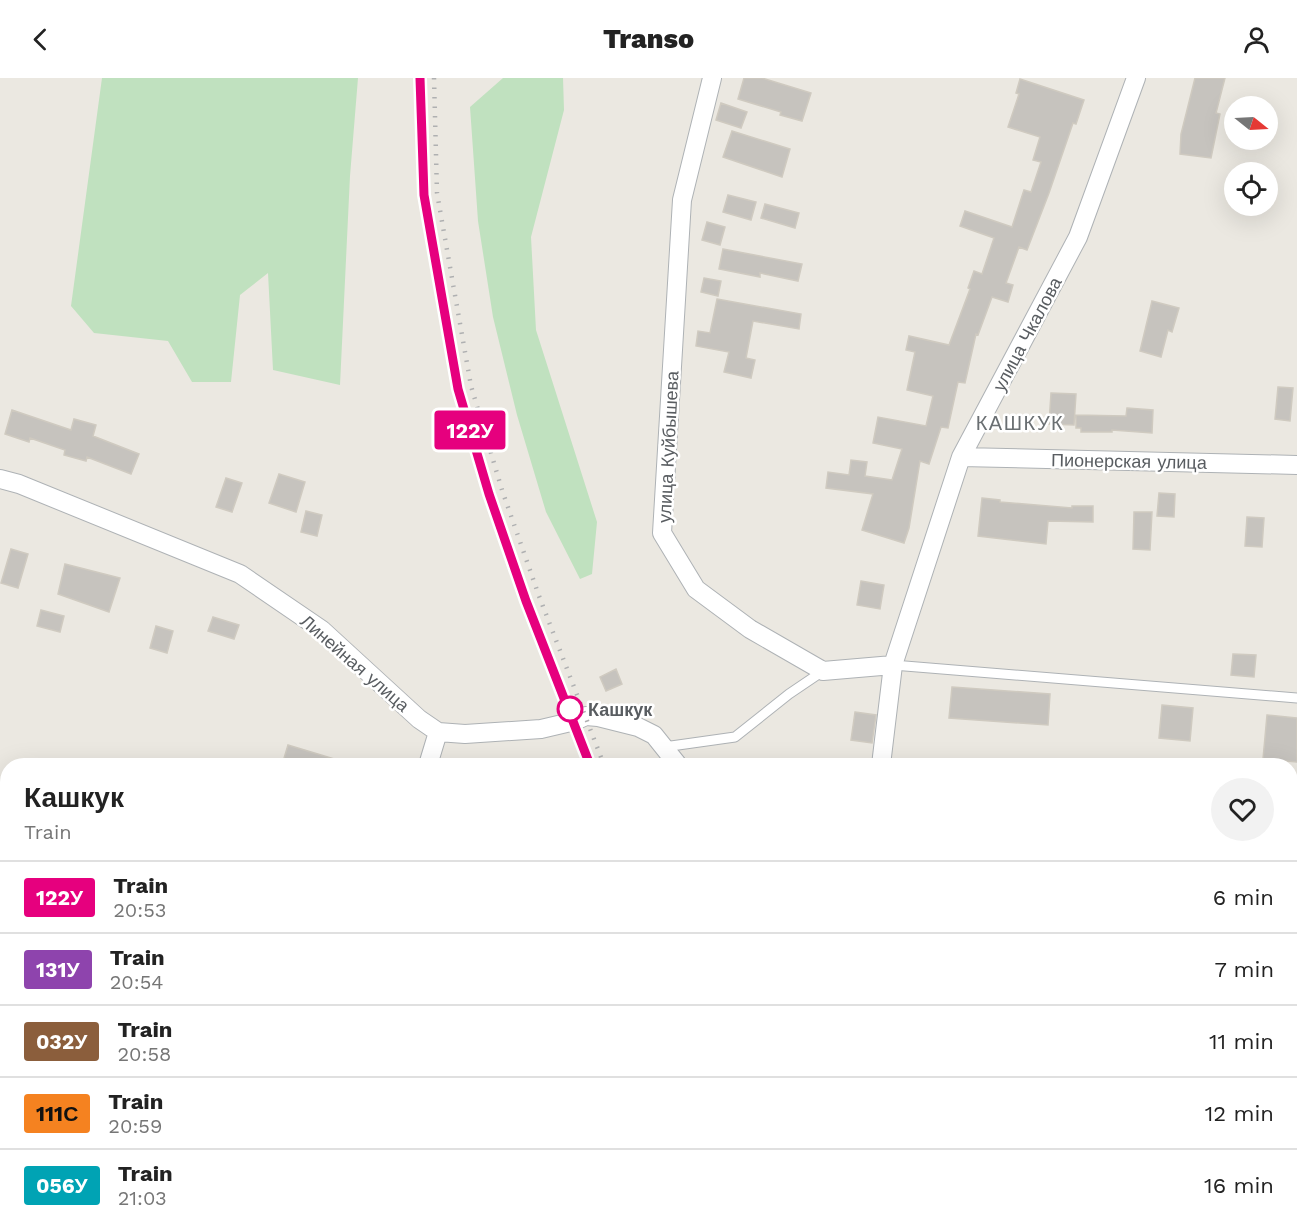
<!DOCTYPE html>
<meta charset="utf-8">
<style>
:root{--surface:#fff;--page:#f2f2f2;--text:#222;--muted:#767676;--line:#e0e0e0}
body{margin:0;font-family:"Work Sans",sans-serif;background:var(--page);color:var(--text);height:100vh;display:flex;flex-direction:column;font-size:22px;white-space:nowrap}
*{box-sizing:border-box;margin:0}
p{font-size:20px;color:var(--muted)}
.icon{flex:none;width:33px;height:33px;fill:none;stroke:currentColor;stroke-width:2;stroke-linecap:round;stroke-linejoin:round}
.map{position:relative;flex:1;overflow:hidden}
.panel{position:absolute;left:0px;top:680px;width:1298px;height:476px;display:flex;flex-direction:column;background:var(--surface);border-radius:24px 24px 0 0;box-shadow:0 6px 24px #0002}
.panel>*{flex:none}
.badge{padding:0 12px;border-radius:4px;font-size:21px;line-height:39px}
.needle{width:39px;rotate:108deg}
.controls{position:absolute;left:1224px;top:18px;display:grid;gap:12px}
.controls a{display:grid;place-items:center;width:54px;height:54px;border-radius:50%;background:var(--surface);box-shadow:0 6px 24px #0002;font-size:30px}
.map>.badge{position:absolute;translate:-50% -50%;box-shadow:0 0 0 3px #fff}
.round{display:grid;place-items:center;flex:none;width:63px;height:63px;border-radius:32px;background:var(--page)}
.headline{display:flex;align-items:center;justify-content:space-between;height:102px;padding:0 24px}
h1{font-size:28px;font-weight:800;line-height:45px}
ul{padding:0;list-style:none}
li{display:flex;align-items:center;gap:18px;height:72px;padding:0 24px;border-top:2px solid var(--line)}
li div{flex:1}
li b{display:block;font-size:22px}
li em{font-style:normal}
li .badge{min-width:66px;font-weight:700;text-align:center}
header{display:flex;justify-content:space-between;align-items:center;height:78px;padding:0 24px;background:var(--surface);font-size:27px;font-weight:800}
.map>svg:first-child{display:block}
.green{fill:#c0e1bf}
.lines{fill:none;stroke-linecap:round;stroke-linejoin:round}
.stream{stroke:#a4d7f8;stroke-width:6}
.building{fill:#c6c3be;stroke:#cfcac0;stroke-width:1.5}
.service-casing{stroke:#aeb2b5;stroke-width:11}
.minor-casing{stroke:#aeb2b5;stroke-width:20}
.service{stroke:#fff;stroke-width:9}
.minor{stroke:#fff;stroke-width:18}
.rail{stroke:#afb0b1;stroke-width:4.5;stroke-dasharray:1.5 8;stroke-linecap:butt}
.line-casing{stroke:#fff;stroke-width:14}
.line{stroke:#e6007e;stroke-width:9}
.stop-dot{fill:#fff;stroke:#e6007e;stroke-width:3}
.labels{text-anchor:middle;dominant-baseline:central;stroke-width:5;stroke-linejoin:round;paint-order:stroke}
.street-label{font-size:18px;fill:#595d61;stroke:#fff}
.stop-label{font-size:18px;font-weight:bold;fill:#595d61;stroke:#fff;text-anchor:start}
.neighbourhood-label{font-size:20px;letter-spacing:1.5px;fill:#6a6f72;stroke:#fff}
</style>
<header><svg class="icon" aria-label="back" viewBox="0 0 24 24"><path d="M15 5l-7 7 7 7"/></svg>Transo<svg class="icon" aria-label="person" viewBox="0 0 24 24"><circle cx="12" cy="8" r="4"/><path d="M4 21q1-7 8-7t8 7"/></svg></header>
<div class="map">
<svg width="1297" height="1154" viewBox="0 0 1297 1154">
<rect width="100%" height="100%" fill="#ebe8e1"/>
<path class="green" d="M 102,0 L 358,0 L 350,98 L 340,307 L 273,292 L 268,195 L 240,217 L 231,304 L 192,304 L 168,263 L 94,255 L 71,228 Z
M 503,0 L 563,0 L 564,32 L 531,159 L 536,252 L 597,444 L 592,496 L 580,501 L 546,434 L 517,337 L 493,239 L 478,143 L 470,29 Z
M 1297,851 L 1297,1154 L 1159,1154 L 1161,1148 L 1290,1148 L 1290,866 Z
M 0,1136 L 7,1138 L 8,1148 L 61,1148 L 96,1154 L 0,1154 Z
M 312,1148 L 517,1148 L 522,1154 L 307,1154 Z
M 600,1148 L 654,1148 L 657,1154 L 597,1154 Z
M 779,1148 L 891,1148 L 890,1154 L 779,1154 Z
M 945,1148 L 1083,1148 L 1088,1154 L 946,1154 Z"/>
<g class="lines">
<path class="stream" d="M 0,748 L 8,748
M 1050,1148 L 1054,1154"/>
</g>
<path class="building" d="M 744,0 L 762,0 L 811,15 L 802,43 L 780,37 L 781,34 L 738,21 Z
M 1195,0 L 1225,0 L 1216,35 L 1220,36 L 1211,80 L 1180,76 L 1181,56 Z
M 1020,1 L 1084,22 L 1076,46 L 1073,45 L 1049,115 L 1027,172 L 1019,169 L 1006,205 L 1013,207 L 1008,224 L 992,219 L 978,257 L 976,256 L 965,305 L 958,304 L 948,350 L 941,349 L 929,386 L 920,383 L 909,450 L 904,465 L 862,452 L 873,416 L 826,410 L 828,394 L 849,397 L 851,382 L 867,384 L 865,398 L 892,402 L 902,371 L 873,365 L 878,339 L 926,348 L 933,318 L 907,312 L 915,274 L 906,272 L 909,258 L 949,267 L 970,211 L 968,210 L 974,193 L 982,196 L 994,160 L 960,148 L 965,133 L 1012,149 L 1024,112 L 1031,114 L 1041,84 L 1033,82 L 1040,59 L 1008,49 L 1019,16 L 1016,15 Z
M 721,25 L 747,34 L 741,50 L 716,42 Z
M 732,53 L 790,71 L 782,99 L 723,79 Z
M 728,117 L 756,124 L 751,142 L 723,134 Z
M 765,126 L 799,135 L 795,150 L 761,140 Z
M 707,144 L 725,149 L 720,167 L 702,162 Z
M 723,171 L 802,186 L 798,203 L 760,195 L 760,199 L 719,191 Z
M 704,200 L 721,203 L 718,218 L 701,214 Z
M 717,221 L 801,236 L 799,251 L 753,243 L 746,280 L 755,282 L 751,300 L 724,294 L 729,274 L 696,268 L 698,253 L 710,255 Z
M 1152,223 L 1179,230 L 1172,254 L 1168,252 L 1161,279 L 1140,273 Z
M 1278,309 L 1293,310 L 1290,343 L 1275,341 Z
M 1051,315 L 1076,316 L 1074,347 L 1049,346 Z
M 1127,330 L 1153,332 L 1152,355 L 1112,352 L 1112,354 L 1081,354 L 1081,350 L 1076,350 L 1076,337 L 1126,338 Z
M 12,332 L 71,352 L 74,341 L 96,347 L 93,358 L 139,376 L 131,396 L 87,379 L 86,383 L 64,377 L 65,372 L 30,360 L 29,364 L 5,356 Z
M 279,396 L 305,404 L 296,434 L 269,425 Z
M 226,400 L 242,405 L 232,434 L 216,429 Z
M 1159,415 L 1175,416 L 1174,439 L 1157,438 Z
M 982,420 L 1000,422 L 1000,424 L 1072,430 L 1072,428 L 1093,428 L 1093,444 L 1048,443 L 1046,466 L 978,458 Z
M 306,433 L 322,437 L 317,458 L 301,454 Z
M 1134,434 L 1152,434 L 1150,472 L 1133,471 Z
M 1247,439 L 1264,440 L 1262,469 L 1245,468 Z
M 11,471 L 28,476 L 18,510 L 1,505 Z
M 65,486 L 120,500 L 109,534 L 58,516 Z
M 861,503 L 884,507 L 880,531 L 857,527 Z
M 41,532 L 64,538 L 60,554 L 37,548 Z
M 213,539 L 239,547 L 234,561 L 208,553 Z
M 156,548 L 173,553 L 167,575 L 150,570 Z
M 1233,576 L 1256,577 L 1254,599 L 1231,597 Z
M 616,591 L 622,606 L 606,613 L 600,599 Z
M 952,609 L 1050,616 L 1048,647 L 949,640 Z
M 1162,627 L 1193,630 L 1190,663 L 1159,660 Z
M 855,634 L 876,637 L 872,665 L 851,662 Z
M 1267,637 L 1297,640 L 1297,684 L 1263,681 Z
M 288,667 L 341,683 L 340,687 L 282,687 Z"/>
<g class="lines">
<defs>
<path id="service" d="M 893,587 L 1297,620
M 664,669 L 735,659 L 789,616 L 823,593"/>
<path id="minor" d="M 712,0 L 682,122 L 662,455 L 696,511 L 750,551 L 823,593 L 893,587
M 961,379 L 1297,387
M 0,401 L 19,406 L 240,496 L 322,552 L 419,641 L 438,654 L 465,656 L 541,651 L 575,643 L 586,638 L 598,639 L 638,649 L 654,657 L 678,687
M 428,687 L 438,654
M 881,687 L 893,587 L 961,379 L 1078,159 L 1136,0
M 0,871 L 8,873
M 921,1148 L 922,1154"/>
</defs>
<use href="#service" class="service-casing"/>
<use href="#minor" class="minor-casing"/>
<use href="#service" class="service"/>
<use href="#minor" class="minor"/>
<path class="rail" d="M 420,0 L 424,117 L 458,311 L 489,416 L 527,523 L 591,687
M 434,0 L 437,115 L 471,308 L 502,412 L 539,518 L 604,687
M 714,1148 L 714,1154
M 727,1148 L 728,1154"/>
</g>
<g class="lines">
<defs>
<path id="line" d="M 420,0 L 424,117 L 458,311 L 489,416 L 526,523 L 590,687"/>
</defs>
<use href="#line" class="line-casing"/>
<use href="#line" class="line"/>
</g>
<circle class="stop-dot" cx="570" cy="631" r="12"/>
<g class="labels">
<g class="street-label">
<text transform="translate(1027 256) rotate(-62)">улица Чкалова</text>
<text transform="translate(668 369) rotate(-87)">улица Куйбышева</text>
<text transform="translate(1129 383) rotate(1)">Пионерская улица</text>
<text transform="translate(355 585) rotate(41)">Линейная улица</text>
</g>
<g class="stop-label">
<text x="588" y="631">Кашкук</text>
</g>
<g class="neighbourhood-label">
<text x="1020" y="345">КАШКУК</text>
</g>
</g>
</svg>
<div class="controls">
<a><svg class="needle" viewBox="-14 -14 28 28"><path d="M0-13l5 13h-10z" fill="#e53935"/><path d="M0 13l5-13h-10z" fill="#767676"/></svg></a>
<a><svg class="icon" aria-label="locate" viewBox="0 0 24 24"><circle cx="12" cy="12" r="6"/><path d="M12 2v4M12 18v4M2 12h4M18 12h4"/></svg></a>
</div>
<b class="badge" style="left:470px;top:352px;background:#e6007e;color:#fff">122У</b>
<section class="panel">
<div class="headline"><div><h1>Кашкук</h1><p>Train</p></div><a class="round"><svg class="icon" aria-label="heart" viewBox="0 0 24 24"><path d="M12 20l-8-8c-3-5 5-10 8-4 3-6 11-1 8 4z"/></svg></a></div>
<ul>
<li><span class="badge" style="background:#e6007e;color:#fff">122У</span><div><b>Train</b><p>20:53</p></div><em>6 min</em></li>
<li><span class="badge" style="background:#8e44ad;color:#fff">131У</span><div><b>Train</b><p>20:54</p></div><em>7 min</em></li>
<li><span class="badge" style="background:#8b5e3c;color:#fff">032У</span><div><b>Train</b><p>20:58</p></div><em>11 min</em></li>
<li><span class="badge" style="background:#f58220;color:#111">111С</span><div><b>Train</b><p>20:59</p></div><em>12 min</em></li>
<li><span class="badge" style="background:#00a3b4;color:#fff">056У</span><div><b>Train</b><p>21:03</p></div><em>16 min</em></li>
</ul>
</section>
</div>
